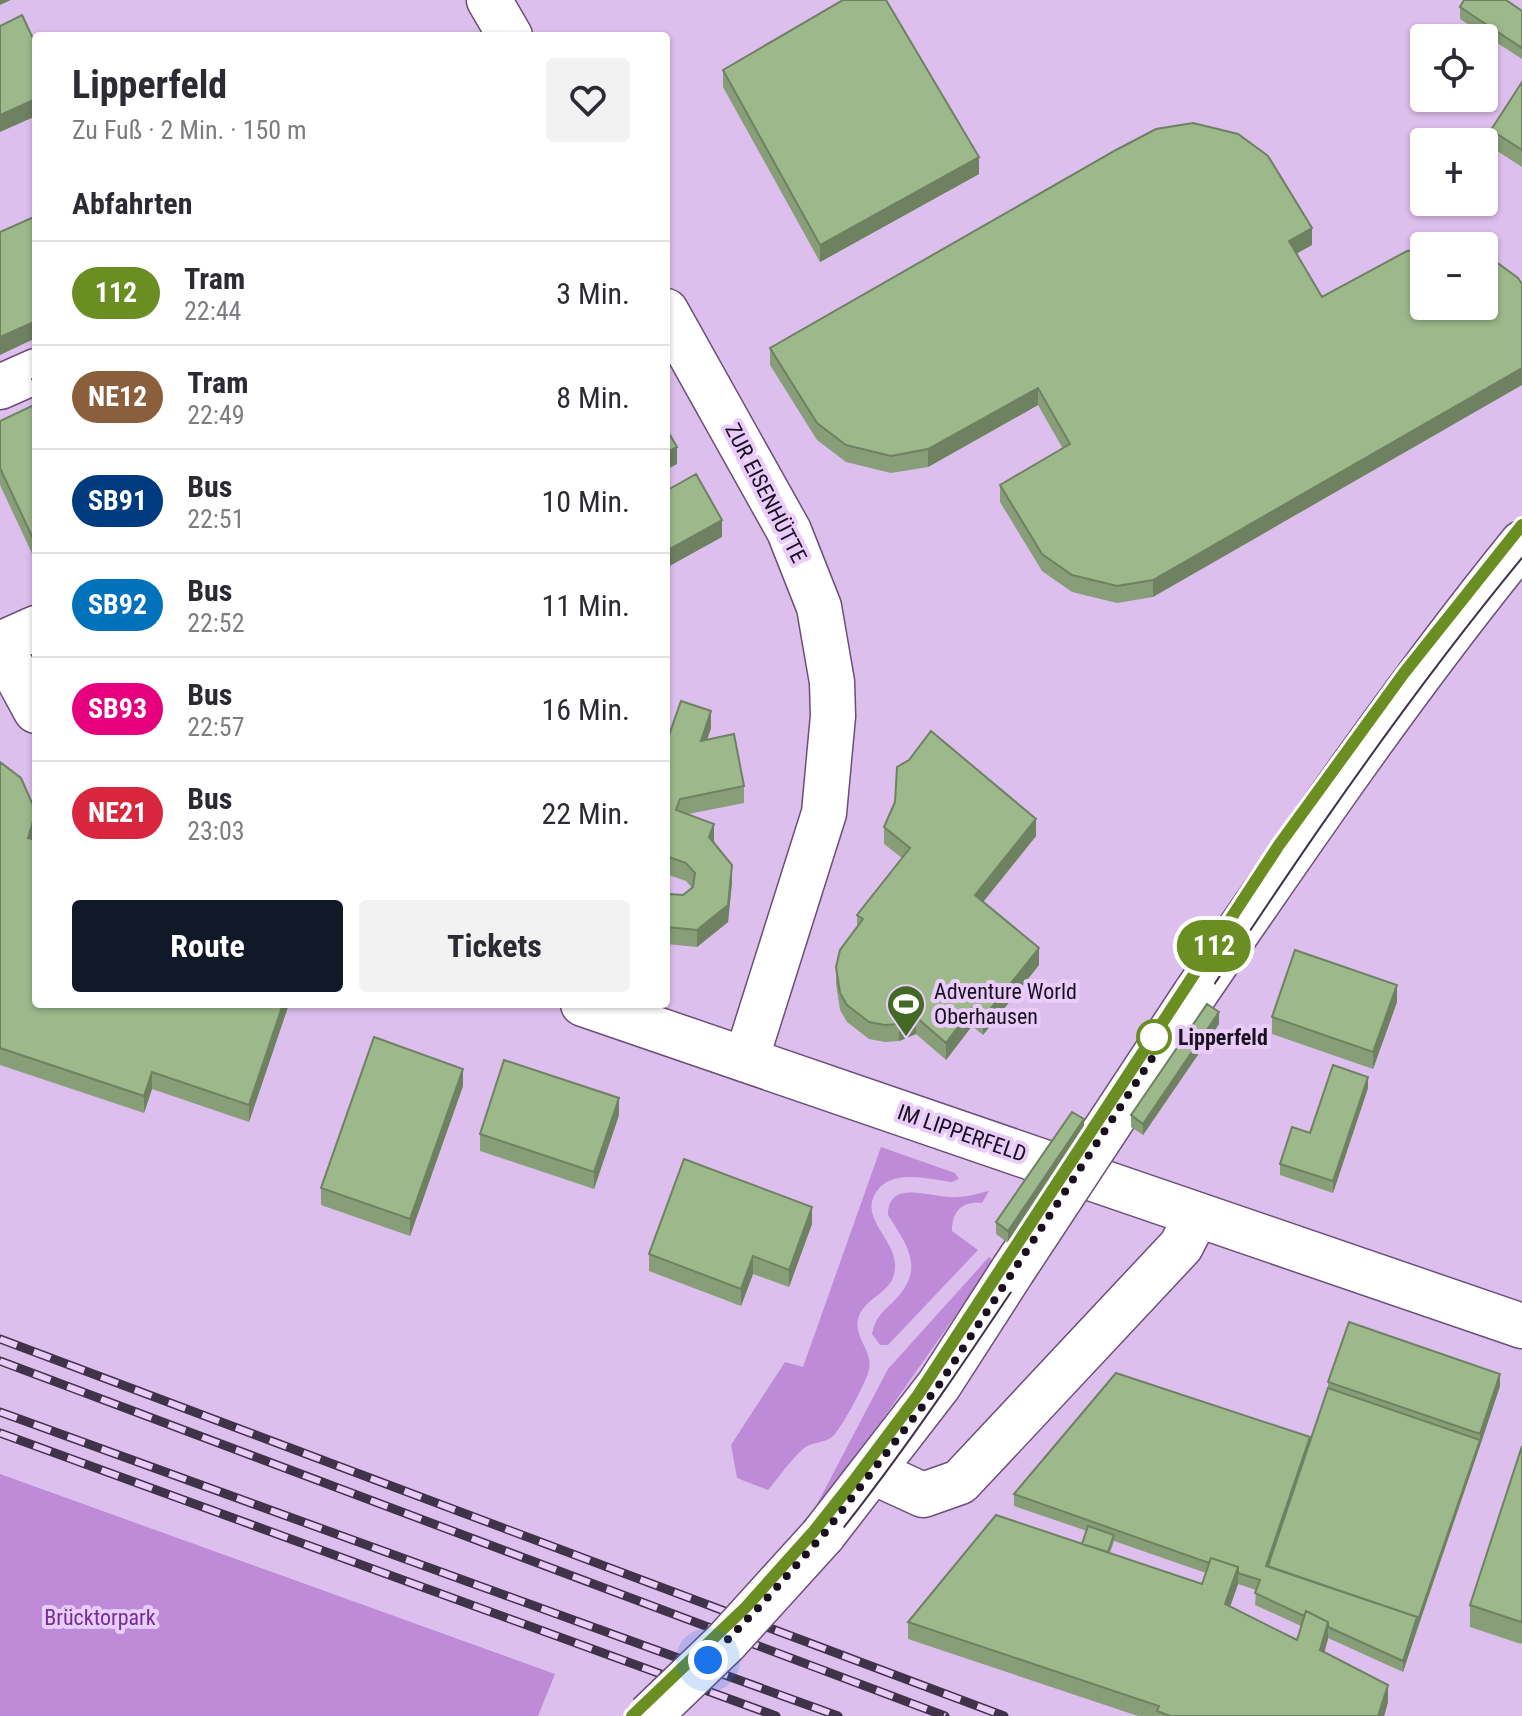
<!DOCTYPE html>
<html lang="de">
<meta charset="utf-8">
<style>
:root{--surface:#fff;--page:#f2f2f3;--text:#2b2b33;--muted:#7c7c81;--line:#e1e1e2;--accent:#111827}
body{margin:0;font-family:"Roboto Condensed",sans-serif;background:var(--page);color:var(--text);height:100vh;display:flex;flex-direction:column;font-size:30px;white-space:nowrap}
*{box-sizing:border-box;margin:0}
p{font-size:26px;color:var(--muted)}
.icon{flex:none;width:44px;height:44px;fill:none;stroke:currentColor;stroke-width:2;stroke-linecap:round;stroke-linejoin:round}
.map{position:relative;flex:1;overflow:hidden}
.panel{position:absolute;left:32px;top:32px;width:638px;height:976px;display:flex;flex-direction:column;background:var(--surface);border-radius:8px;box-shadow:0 2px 6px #0004}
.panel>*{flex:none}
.badge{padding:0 16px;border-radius:26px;font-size:28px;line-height:52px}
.buttons{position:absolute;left:1410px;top:24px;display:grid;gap:16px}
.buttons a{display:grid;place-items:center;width:88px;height:88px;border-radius:8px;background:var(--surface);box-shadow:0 2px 6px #0004;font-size:40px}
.you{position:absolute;width:40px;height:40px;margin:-20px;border:6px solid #fff;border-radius:50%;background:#1a73e8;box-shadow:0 0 0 12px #1a73e833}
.map>.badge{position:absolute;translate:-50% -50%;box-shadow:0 0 0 4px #fff}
h2{padding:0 40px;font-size:30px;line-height:72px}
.round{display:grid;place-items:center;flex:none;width:84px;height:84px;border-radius:8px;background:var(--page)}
.overview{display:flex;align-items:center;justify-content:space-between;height:136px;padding:0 40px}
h1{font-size:38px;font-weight:700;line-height:60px}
.primary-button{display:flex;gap:16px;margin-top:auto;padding:16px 40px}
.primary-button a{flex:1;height:92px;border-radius:8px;background:var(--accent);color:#fff;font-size:32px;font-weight:700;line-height:92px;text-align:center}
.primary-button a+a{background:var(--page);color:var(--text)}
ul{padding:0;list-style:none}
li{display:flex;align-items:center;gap:24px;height:104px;padding:0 40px;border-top:2px solid var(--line)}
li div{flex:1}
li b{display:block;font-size:30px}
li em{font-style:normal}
li .badge{min-width:88px;font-weight:700;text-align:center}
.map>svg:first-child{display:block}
.green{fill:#bd8bd7}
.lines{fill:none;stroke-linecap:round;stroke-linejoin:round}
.minor-casing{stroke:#6a5078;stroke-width:47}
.minor{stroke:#fff;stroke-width:44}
.tram{stroke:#403248;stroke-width:2}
.rail-casing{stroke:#403248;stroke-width:9}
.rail{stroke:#eaccfb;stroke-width:6;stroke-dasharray:18;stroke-linecap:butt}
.minor-bridge-casing{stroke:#6a5078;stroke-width:47;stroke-linecap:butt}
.minor-bridge{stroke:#fff;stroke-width:44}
.wall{fill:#879e78;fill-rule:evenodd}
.shaded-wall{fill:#6e8161}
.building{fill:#9db88b;stroke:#6e8161;stroke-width:2}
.line-casing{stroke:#fff;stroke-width:18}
.line{stroke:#6b8e23;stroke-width:12}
.walk{stroke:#190f1f;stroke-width:8;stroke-dasharray:0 14.4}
.stop-dot{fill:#fff;stroke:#6b8e23;stroke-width:4}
.labels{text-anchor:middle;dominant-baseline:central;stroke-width:8;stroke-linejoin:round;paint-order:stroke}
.street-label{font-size:22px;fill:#190f1f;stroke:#eaccfb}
.poi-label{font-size:22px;fill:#190f1f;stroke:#eaccfb;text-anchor:start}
.stop-label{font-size:22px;font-weight:bold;fill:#190f1f;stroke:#eaccfb;text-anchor:start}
.park-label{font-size:22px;fill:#722f91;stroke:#eaccfb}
</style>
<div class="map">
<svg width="1522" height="1716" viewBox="0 0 1522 1716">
<rect width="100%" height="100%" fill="#ddbfed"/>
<path class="green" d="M 881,1147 L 955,1173 L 959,1179 L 952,1182 C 927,1179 888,1167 874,1196 C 862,1221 898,1242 895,1269 C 893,1293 867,1296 859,1316 C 851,1337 876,1352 868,1373 C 865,1384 840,1431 832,1437 C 824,1443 812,1442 804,1448 C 791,1459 779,1477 768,1490 L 737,1478 L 731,1445 L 785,1362 L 803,1367 Z
M 989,1191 L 982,1203 C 962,1201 952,1211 952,1231 L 978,1250 L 888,1345 L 880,1345 L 872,1334 C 875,1319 881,1313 892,1303 C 926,1270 909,1248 888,1215 C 888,1177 933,1199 957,1197 C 968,1197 979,1193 989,1191 Z
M 989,1257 L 994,1261 L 882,1420 L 815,1508 L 888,1369 Z
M 0,1474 L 555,1674 L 538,1716 L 0,1716 Z"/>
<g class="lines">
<defs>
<path id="minor" d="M 489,0 L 510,36
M 666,311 L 789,531 L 819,607 L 832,682 L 833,716 L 824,813 L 746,1060
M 0,387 L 36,371
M 0,644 L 36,628
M 0,645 L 36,711
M 1195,994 C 1300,841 1405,687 1522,543
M 583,1004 L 1522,1326
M 873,1472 L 923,1495 L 960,1482 L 1181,1246 L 1197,1215
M 823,1535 L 939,1385 L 1013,1270"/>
</defs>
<use href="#minor" class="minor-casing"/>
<use href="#minor" class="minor"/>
<path class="tram" d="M 632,1716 L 708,1646 L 791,1557 L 852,1483 L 918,1395 L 1279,845 L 1404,673 L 1522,525
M 667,1716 C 819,1584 930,1413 1041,1247 C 1196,1015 1344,774 1522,558"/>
<defs>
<path id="rail" d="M 0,1339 L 1004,1716
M 0,1361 L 945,1716
M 0,1412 L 838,1716
M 0,1433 L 776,1716"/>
</defs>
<use href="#rail" class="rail-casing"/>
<use href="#rail" class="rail"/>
<defs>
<path id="minor-bridge" d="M 1013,1270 L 1195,994
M 649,1716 L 726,1642 L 823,1535"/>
</defs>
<use href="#minor-bridge" class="minor-bridge-casing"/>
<use href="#minor-bridge" class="minor-bridge"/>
</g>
<path class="wall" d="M 1460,7 L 1522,11 L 1522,59 L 1460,19 Z
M 723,70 L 979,174 L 820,262 L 723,87 Z
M 1522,82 L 1522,167 L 1491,147 L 1491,130 Z
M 1312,245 L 1296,253 L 1153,597 L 1117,603 L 1072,592 L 1042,571 L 1000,502 L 1000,485 L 1063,449 L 1038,405 L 928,467 L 891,473 L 846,462 L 817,440 L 770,365 L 770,348 Z
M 36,377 L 36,562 L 0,485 L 0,421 L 36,404 L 32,396 L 32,379 Z
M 711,728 L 707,740 L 744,786 L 744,803 L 688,814 L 714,841 L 732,882 L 728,922 L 697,947 L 666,944 L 666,904 L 683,895 L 692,888 L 686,881 L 666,874 L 666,744 Z
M 0,762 L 36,829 L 33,839 L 36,1004 L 289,1004 L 249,1122 L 152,1089 L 144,1113 L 0,1065 Z
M 884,827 L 1036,836 L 983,902 L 1039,965 L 983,1035 L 972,1026 L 946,1060 L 916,1034 L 899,1041 L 885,1042 L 869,1039 L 847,1022 L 840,1010 L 836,984 L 836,967 L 857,927 L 857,915 L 902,858 L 884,844 Z
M 1397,1002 L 1373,1069 L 1272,1034 L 1272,1017 Z
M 1219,1024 L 1143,1135 L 1131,1127 L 1131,1115 Z
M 463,1086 L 410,1236 L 321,1205 L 321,1188 Z
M 1368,1088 L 1333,1193 L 1280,1175 L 1280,1164 L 1310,1133 Z
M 619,1115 L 594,1189 L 480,1151 L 480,1134 Z
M 1084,1131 L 1008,1243 L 996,1234 L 996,1222 Z
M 812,1224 L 789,1287 L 753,1274 L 741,1306 L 649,1271 L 649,1254 Z
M 1328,1382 L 1500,1386 L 1403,1672 L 1328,1638 L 1324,1653 L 1388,1702 L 1384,1716 L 1138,1716 L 908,1639 L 908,1622 L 1082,1544 L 1087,1531 L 1014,1506 L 1014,1494 L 1310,1442 L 1328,1388 ZM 1114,1541 L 1206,1573 L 1202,1584 L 1110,1553 ZM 1238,1584 L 1256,1590 L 1255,1605 L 1301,1626 L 1297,1640 L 1230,1607 Z
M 1522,1446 L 1522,1643 L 1521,1644 L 1470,1627 L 1470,1605 Z"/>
<path class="shaded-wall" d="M 0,0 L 11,0 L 0,5 Z
M 36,99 L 36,116 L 0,132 L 0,115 Z
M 979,157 L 979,174 L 820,262 L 820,245 Z
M 1312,228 L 1312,245 L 1289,258 L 1289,241 Z
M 36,321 L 36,338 L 0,355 L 0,337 Z
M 1522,368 L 1522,385 L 1153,597 L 1153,580 Z
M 1038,388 L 1038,405 L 928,467 L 928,449 Z
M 677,447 L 677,464 L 666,470 L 666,453 Z
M 722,520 L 722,537 L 666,568 L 666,551 Z
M 711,711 L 711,728 L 701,758 L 701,741 Z
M 36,812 L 36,829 L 28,855 L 28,838 Z
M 1036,819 L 1036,836 L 975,912 L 975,895 Z
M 714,824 L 714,841 L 709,854 L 709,837 Z
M 732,865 L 732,882 L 728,922 L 697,947 L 697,930 Z
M 1039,948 L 1039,965 L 983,1035 L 983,1018 Z
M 1397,985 L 1397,1002 L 1373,1069 L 1373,1052 Z
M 283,1004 L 289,1004 L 249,1122 L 249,1105 Z
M 972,1008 L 972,1026 L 946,1060 L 946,1043 Z
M 1219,1012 L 1219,1024 L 1143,1135 L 1143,1124 Z
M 916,1017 L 916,1034 L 899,1041 L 899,1024 Z
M 463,1069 L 463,1086 L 410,1236 L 410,1219 Z
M 152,1072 L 152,1089 L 144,1113 L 144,1096 Z
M 1368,1077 L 1368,1088 L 1333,1193 L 1333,1181 Z
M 619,1098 L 619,1115 L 594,1189 L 594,1172 Z
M 1084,1119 L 1084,1131 L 1008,1243 L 1008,1231 Z
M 812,1207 L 812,1224 L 789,1287 L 789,1270 Z
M 753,1256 L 753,1274 L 741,1306 L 741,1289 Z
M 1500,1374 L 1500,1386 L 1480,1446 L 1480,1434 Z
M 1310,1437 L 1310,1449 L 1268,1572 L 1266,1566 Z
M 1480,1440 L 1480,1446 L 1417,1629 L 1417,1623 Z
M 1238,1567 L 1238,1584 L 1225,1621 L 1225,1604 Z
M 1417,1617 L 1417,1629 L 1403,1672 L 1403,1661 Z
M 1328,1622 L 1328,1639 L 1320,1668 L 1320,1650 Z
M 1388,1685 L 1388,1702 L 1384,1716 L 1378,1716 Z"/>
<path class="building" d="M 843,0 L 886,0 L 979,157 L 820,245 L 723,70 Z
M 1464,0 L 1506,0 L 1522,11 L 1522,48 L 1460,7 Z
M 22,15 L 36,45 L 36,99 L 0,115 L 0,26 Z
M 1522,82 L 1522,150 L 1491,130 Z
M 1193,123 L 1238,134 L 1268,156 L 1312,228 L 1289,241 L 1322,297 L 1407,251 L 1424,249 L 1424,306 L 1484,306 L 1484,255 L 1488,256 L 1518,278 L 1522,284 L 1522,368 L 1153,580 L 1117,586 L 1072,575 L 1042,554 L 1000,485 L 1070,444 L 1038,388 L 928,449 L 891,456 L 846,445 L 817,423 L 770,348 L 1116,150 L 1156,129 Z
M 36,216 L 36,321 L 0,337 L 0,232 Z
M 36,377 L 36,388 L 32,379 Z
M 36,404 L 36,545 L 0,468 L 0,421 Z
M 666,428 L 677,447 L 666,453 Z
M 696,474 L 722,520 L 666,551 L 666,491 Z
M 681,701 L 711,711 L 701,741 L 734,734 L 744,786 L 680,799 L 676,810 L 714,824 L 709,837 L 732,865 L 728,905 L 697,930 L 666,927 L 666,904 L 670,894 L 683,895 L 693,887 L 695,873 L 686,863 L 666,856 L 666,744 Z
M 931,731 L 1036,819 L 975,895 L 1039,948 L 983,1018 L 972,1008 L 946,1043 L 916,1017 L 899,1024 L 885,1025 L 869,1022 L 847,1005 L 840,993 L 836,967 L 840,950 L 863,919 L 857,915 L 910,848 L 884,827 L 895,802 L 897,767 L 909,760 Z
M 0,762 L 21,778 L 36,812 L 28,838 L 36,840 L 36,1004 L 283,1004 L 249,1105 L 152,1072 L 144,1096 L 0,1048 Z
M 1295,950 L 1397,985 L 1373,1052 L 1272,1017 Z
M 1207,1004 L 1219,1012 L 1143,1124 L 1131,1115 Z
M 374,1037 L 463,1069 L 410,1219 L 321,1188 Z
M 504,1060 L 619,1098 L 594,1172 L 480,1134 Z
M 1333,1065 L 1368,1077 L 1333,1181 L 1280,1164 L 1292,1127 L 1310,1133 Z
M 1072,1112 L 1084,1119 L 1008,1231 L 996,1222 Z
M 684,1159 L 812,1207 L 789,1270 L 753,1256 L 741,1289 L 649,1254 Z
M 1349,1322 L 1500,1374 L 1480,1434 L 1328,1382 Z
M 1116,1373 L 1310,1437 L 1266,1566 L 1417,1617 L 1403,1661 L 1328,1627 L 1328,1622 L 1306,1611 L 1304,1616 L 1255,1593 L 1260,1580 L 1238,1573 L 1238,1567 L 1211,1558 L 1209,1563 L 1014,1494 Z
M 1328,1388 L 1480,1440 L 1417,1623 L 1417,1617 L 1268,1566 Z
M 1522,1446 L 1522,1620 L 1521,1622 L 1470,1605 Z
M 996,1515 L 1202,1584 L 1211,1558 L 1238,1567 L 1225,1604 L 1297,1640 L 1306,1611 L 1328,1622 L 1320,1650 L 1388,1685 L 1378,1716 L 1170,1716 L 1157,1711 L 1159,1706 L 908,1622 Z
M 1088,1526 L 1114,1535 L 1108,1552 L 1082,1544 Z"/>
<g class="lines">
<defs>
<path id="line" d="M 632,1716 L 746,1607 L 814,1531 L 852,1483 L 918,1395 L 1279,845 L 1404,673 L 1522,525"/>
</defs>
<use href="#line" class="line-casing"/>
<use href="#line" class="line"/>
<path class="walk" d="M 708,1660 L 761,1605 L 823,1535 L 939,1385 L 1162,1043 L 1154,1037"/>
</g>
<defs>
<symbol id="stadium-pin" viewBox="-11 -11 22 30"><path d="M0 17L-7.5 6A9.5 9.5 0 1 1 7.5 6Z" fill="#436a24" stroke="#eaccfb"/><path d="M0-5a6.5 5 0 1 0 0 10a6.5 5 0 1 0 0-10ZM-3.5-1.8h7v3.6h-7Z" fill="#fff"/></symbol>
</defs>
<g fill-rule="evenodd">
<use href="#stadium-pin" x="884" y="982" width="44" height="60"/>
</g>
<circle class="stop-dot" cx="1154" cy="1037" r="16"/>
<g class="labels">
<g class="street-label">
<text transform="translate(766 493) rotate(63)">ZUR EISENHÜTTE</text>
<text transform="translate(962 1133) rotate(19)">IM LIPPERFELD</text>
</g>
<g class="poi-label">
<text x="934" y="991">Adventure World<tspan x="934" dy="25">Oberhausen</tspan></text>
</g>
<g class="stop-label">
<text x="1178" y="1037">Lipperfeld</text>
</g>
<g class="park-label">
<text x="100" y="1617">Brücktorpark</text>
</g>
</g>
</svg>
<div class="buttons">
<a><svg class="icon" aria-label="locate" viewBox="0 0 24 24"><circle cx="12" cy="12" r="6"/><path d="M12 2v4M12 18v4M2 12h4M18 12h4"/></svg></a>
<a>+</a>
<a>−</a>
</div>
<div class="you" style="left:708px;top:1660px"></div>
<b class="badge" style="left:1214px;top:946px;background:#6b8e23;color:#fff">112</b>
<section class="panel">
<div class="overview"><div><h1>Lipperfeld</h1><p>Zu Fuß · 2 Min. · 150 m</p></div><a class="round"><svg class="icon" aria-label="heart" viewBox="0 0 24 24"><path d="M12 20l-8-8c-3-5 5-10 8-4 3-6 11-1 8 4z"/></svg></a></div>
<h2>Abfahrten</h2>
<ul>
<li><span class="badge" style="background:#6b8e23;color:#fff">112</span><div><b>Tram</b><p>22:44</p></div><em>3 Min.</em></li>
<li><span class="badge" style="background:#8b5e3c;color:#fff">NE12</span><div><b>Tram</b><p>22:49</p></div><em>8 Min.</em></li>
<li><span class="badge" style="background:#003b80;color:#fff">SB91</span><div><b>Bus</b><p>22:51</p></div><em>10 Min.</em></li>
<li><span class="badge" style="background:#0072bc;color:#fff">SB92</span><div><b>Bus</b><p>22:52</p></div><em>11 Min.</em></li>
<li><span class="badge" style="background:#e6007e;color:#fff">SB93</span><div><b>Bus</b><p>22:57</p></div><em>16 Min.</em></li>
<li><span class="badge" style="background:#d7263d;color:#fff">NE21</span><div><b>Bus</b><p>23:03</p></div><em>22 Min.</em></li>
</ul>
<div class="primary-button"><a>Route</a><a>Tickets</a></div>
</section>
</div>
